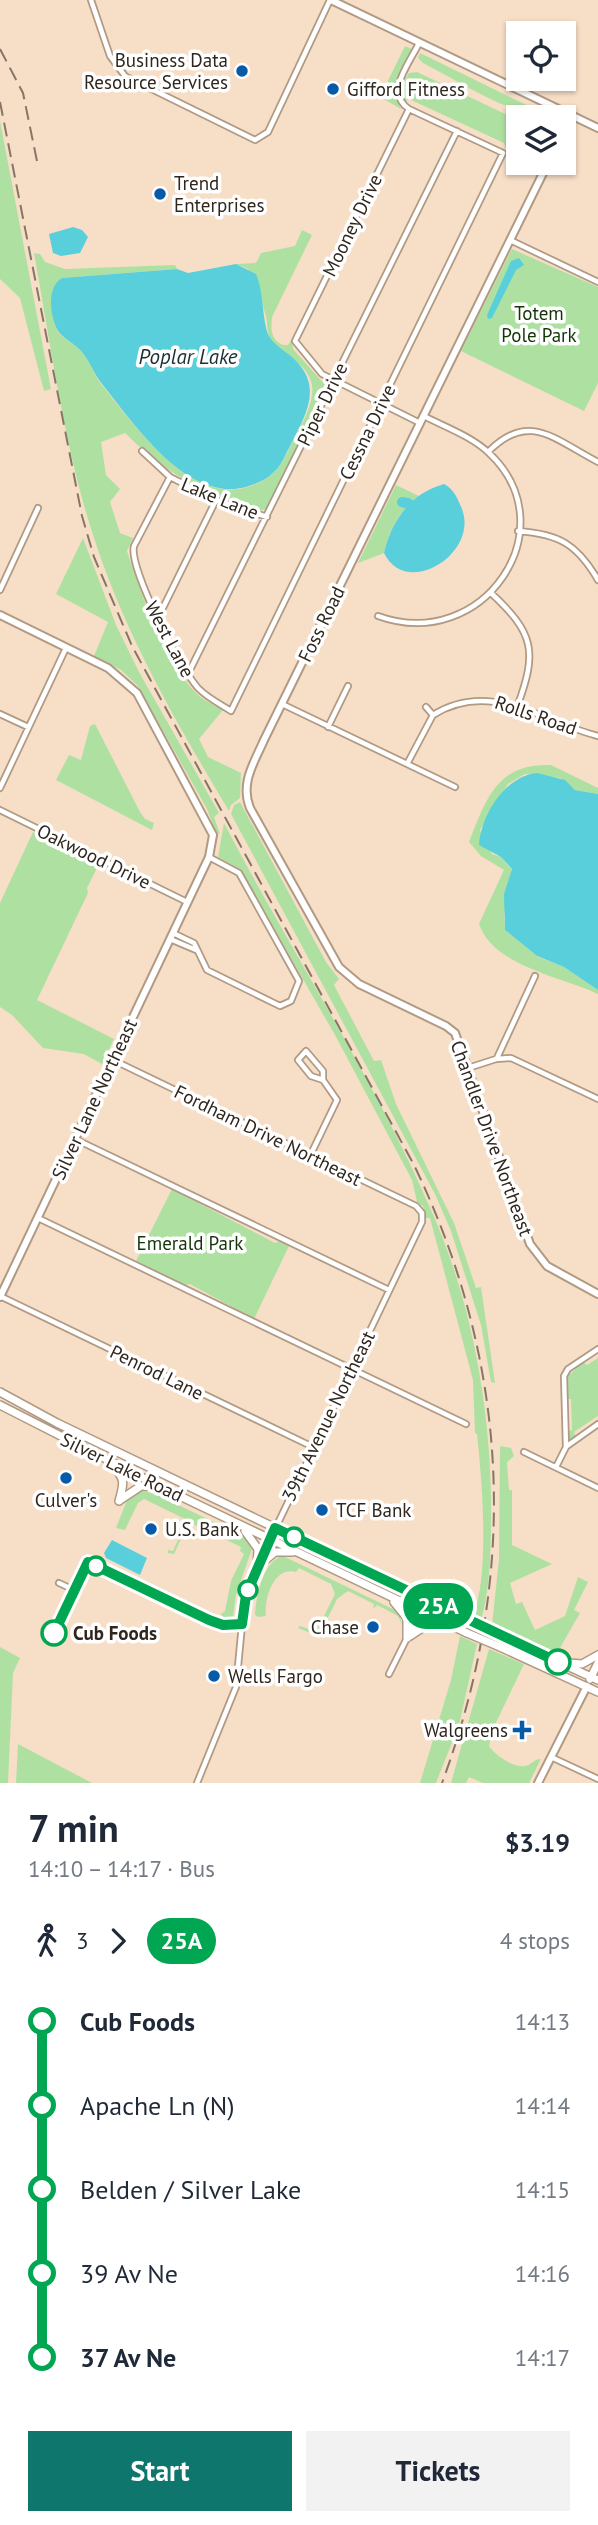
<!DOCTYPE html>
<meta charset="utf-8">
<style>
:root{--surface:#fff;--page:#f2f2f3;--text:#1f2937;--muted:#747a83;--accent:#0f766e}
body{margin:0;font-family:"PT Sans",sans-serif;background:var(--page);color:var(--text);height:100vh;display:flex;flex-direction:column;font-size:26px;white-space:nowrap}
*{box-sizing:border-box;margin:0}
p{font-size:23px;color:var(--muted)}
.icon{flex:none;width:38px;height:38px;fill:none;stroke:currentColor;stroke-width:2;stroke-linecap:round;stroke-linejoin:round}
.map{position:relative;height:1783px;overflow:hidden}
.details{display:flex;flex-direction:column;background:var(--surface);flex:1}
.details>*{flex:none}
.badge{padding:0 14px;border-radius:23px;font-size:24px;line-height:46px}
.fabs{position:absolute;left:506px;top:21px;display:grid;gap:14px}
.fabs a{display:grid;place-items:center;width:70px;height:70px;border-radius:0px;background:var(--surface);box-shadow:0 2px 5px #0004;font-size:35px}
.map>.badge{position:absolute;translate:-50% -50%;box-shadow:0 0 0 4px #fff}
.legs{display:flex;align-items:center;gap:10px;height:77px;padding:0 28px;font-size:23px}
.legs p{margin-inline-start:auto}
.headline{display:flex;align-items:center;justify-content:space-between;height:119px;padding:0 28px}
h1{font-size:38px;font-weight:600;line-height:52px}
.button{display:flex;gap:14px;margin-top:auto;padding:14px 28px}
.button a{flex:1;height:80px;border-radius:0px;background:var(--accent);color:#fff;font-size:28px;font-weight:600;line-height:80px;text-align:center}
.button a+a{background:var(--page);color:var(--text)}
ul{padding:0 28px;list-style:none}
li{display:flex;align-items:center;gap:24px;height:84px;font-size:26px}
li i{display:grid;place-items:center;width:10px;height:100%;margin:0 9px;background:currentColor}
li i::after{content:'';width:18px;height:18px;margin:-9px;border:5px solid;border-radius:50%;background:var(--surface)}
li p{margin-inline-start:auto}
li:first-child i{background:linear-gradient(#0000 50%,currentColor 0)}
li:last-child i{background:linear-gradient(currentColor 50%,#0000 0)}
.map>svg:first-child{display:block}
.green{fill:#aee1a1}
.water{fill:#5acfdc}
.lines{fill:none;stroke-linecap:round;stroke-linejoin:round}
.river{stroke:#5acfdc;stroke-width:10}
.minor-casing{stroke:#b19a84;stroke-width:8}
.tertiary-casing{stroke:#b19a84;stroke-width:10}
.secondary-casing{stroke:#b19a84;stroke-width:10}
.minor{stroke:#fff;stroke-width:4.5}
.tertiary{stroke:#fff;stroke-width:6}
.secondary{stroke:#fff;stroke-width:7}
.rail{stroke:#867667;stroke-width:2;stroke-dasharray:14 7;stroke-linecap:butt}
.secondary-bridge-casing{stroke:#b19a84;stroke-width:10;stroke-linecap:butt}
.secondary-bridge{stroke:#fff;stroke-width:7}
.line-1-casing{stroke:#fff;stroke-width:16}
.line-1{stroke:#00a651;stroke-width:10}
.poi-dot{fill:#065aa8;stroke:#fff;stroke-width:2.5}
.stop-1-dot{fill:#fff;stroke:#00a651;stroke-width:3.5}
.labels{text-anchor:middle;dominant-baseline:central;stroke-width:7;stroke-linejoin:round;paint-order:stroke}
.poi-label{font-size:19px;fill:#2f261d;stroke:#fff;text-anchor:start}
.street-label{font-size:19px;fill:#2f261d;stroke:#fff}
.park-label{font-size:19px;fill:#133508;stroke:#fff}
.stop-label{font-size:19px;font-weight:bold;fill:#2f261d;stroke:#fff;text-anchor:start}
.water-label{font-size:21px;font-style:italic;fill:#1b3032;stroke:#fff}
</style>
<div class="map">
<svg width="598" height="1783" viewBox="0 0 598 1783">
<rect width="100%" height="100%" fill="#f7dec7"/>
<path class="green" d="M 405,46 L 412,49 L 393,91 L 401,109 L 380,97 Z
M 420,53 L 551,117 C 512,117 459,81 423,63 L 418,58 Z
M 417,72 L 518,120 L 518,155 L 506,149 L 504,143 L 409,99 L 405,102 L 401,87 L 409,73 Z
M 0,121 L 51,389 L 44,391 L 20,298 L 0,279 Z
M 302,230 L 312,235 L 272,317 C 271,329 270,339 283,345 L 288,345 L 292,339 L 293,349 L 327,387 L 266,509 L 260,511 C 201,492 170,477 125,433 L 101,442 L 106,475 L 120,489 L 110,502 L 120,533 L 133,538 L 127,551 C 139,590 167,664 196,693 C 203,700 214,705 223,710 L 199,739 L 208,757 L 241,773 L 240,798 L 231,805 L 229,811 C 180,729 129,641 98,550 C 65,455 52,351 34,253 L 40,254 L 45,262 L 65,269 L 175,265 L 177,269 L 62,278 C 49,291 49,314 58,332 C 63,339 76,344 82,352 C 90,362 94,374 101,384 C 132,422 189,505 248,487 C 269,480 280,470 289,449 C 297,432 315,406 312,385 C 308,364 286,357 273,343 C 265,333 269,324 265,313 C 261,298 254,283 248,269 L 236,264 L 256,263 L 261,253 L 295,246 Z
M 512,249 L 598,287 L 598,383 L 584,411 L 461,351 Z
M 396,485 L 421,497 C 400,507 389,530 384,553 L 358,563 Z
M 83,538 L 116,625 L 139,672 L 219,813 L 214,817 L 220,834 L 216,833 L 207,809 L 138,686 L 121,670 L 94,656 L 108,622 L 56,594 Z
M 95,724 L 140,812 L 145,819 L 154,823 L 152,830 L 56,780 L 69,755 L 81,760 L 90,726 Z
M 551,765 L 598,788 L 598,794 L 575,790 L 560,778 L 525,774 L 508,784 L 480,830 L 492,854 L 501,857 L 512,870 L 504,915 L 505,930 L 538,957 L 564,967 L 598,990 L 598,994 C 562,977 493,966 479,924 L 504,870 L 481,856 L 469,842 C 486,799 497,763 551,765 Z
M 240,802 L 326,962 L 339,979 L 334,985 L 374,1061 L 381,1060 L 396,1104 L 454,1223 L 476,1288 L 481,1287 L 495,1383 L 491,1382 L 481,1325 L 451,1231 L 435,1194 L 231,814 L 234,805 Z
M 224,823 C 291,952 373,1076 431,1210 C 470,1297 489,1399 491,1494 C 491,1531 492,1585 481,1620 L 473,1616 C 490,1573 482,1481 477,1434 L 475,1433 L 473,1380 L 430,1218 L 426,1218 L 423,1206 L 417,1202 L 412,1180 L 335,1035 L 240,869 L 218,857 Z
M 33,832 L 99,864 L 87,888 L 88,893 L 37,1000 L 114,1039 L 102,1064 L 84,1054 L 43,1048 L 12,1015 L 0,1007 L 0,903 Z
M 172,1189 L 275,1243 L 280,1241 L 289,1246 L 254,1319 L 190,1284 L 185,1285 L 136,1261 Z
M 598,1358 L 598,1416 L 574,1432 L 576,1437 L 570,1439 L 567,1436 L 567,1431 L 572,1430 L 571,1399 L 566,1399 L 567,1377 L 583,1362 L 587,1365 Z
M 500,1446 L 511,1448 L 514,1456 L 507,1462 L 509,1490 L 512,1490 L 512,1545 L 552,1564 L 510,1583 L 516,1604 L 522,1602 L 535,1630 L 565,1616 L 578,1577 L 588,1582 L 574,1610 L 580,1613 L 556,1655 L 492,1625 L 499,1559 Z
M 145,1489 L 247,1538 L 253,1546 L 236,1595 L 233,1617 L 224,1620 L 221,1614 L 225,1611 L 231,1581 L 244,1554 L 240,1551 L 241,1547 L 189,1522 L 174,1554 L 168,1553 L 168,1550 L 173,1551 L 187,1520 L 144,1499 L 138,1503 L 125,1530 L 116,1528 L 129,1495 Z
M 283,1556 L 399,1612 L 402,1625 L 398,1616 L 377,1605 L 373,1609 L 374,1604 L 348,1591 L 337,1599 L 319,1636 L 298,1628 L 300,1626 L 311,1630 L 318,1628 L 335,1594 L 331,1584 L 299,1568 L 296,1572 C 273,1566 264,1600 266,1616 L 258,1617 L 255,1615 C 256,1597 263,1560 283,1556 Z
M 460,1636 L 477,1644 L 459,1725 L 436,1783 L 420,1783 L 451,1680 Z
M 0,1647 L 20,1658 L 13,1673 L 8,1783 L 0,1783 Z
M 489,1649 L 524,1664 L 493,1729 L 489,1746 C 495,1755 513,1768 525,1766 C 532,1765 533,1759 541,1759 L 529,1783 L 483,1783 L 469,1777 L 466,1783 L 451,1783 Z
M 18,1744 L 92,1783 L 16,1783 Z"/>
<path class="water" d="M 73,227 L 82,230 L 88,237 L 80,253 L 61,256 L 53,253 L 49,234 Z
M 519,258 L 524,265 L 516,270 L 492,318 L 488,319 L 487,315 L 511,261 Z
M 236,264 L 256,274 C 264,292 262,322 269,336 C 275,347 288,352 296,361 C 325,390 302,421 287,452 C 279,471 268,480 249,486 C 189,506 134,424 102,384 C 94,374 90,362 82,352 C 76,344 63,339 58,331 C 50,317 46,287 62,278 L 177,269 L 188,273 Z
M 444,484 C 455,490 457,498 462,509 C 479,554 406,599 384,553 C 391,521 411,493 444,484 Z
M 537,773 L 565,780 L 575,790 L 598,794 L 598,990 L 564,967 L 537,956 L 505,930 L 504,894 L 512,869 L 501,857 L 479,845 C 481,815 505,776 537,773 Z
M 112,1540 L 147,1558 L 140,1575 L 106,1558 L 104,1553 Z"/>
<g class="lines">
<path class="river" d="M 408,503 L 402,502 L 420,508"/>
<defs>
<path id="minor" d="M 91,0 L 110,56 L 125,76 L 255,140 L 268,132 L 330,0
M 409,109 L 295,341 L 322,374 L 420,423
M 510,240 L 598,282
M 142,451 L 170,477 L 216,500 L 267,517
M 488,452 C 529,410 555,440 598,462
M 170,477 L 134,546 C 128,567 182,672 199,689 C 208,698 220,704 231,711 L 503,153 L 409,109 C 384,92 410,63 419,43
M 518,531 C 559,534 577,544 598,580
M 0,590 L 38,508
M 491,593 C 534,633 538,651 517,707
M 378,616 C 483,654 569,528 489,453 C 471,436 445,427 424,416
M 158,618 L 216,500
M 187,676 L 457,131
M 282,704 L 455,787
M 426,707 L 433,715
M 0,714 L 28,727
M 328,727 L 348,686
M 407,764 L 433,715 C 491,679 542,722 598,736
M 0,788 L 66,648
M 0,810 L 187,902
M 173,933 L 194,943 L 207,970 L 280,1006 L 291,1001 L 299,981 L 239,873 L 209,857
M 170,939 L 196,950
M 497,1058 L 535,976
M 113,1060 L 416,1206 L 422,1213 L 422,1222 L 257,1567 L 244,1604 L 236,1687 L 197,1783
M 468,1068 L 496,1059 L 511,1058 L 598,1099
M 75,1139 L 389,1290
M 310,1156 L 337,1100 L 323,1080 L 323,1071 L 306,1051 L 298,1060 L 311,1076 L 323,1080
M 38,1218 L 466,1424
M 0,1296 L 313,1447
M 567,1446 L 598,1424
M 524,1452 L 598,1488
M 556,1467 L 566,1447 L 564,1376 L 568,1369 L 598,1349
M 59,1583 L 74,1590
M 389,1674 L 407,1638
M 551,1757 L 598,1779"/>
<path id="tertiary" d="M 331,0 L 598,128
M 564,131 L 571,115
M 548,163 L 264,740 C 254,763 240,783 250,808 L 339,967 L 359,984 L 446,1026 L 455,1033 L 530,1244 L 547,1266 L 598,1294
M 0,615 L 108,668 L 137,693 L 213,835 L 209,857 L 0,1297
M 538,1783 L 587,1686"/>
<path id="secondary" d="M 0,1392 L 57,1423 L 469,1621
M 0,1405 L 161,1487 L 467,1633
M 111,1466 C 126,1477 124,1484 119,1501
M 120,1500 L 141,1486 L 155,1486
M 245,1531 L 258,1549 L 257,1567
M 257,1567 L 275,1552 L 293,1552
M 394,1602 L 407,1618 L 407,1638
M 410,1633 C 418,1617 424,1609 442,1608
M 410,1636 L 428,1624 L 444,1623
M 502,1636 L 598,1680
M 500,1647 L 598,1692
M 569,1663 L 582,1664 L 598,1655
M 590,1679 L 598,1663"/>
</defs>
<use href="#minor" class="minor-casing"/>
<use href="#tertiary" class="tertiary-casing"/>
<use href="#secondary" class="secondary-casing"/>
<use href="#minor" class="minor"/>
<use href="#tertiary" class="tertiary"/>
<use href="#secondary" class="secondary"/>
<path class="rail" d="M 0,49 L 23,93 L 38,166
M 0,102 L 82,516 L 94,557 L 132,646 L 414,1165 C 511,1366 519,1575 442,1783"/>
<defs>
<path id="secondary-bridge" d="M 469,1621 L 502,1636
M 467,1633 L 500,1647"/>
</defs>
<use href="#secondary-bridge" class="secondary-bridge-casing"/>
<use href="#secondary-bridge" class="secondary-bridge"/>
</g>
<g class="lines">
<defs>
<path id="line-1" d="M 54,1633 L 88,1562 L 209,1620 L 223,1625 L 242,1624 L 246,1595 L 275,1528 L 558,1662"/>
</defs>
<use href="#line-1" class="line-1-casing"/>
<use href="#line-1" class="line-1"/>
</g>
<g class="poi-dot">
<circle cx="242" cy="71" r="7"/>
<circle cx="333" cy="89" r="7"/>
<circle cx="160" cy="194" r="7"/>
<circle cx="66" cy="1478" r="7"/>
<circle cx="322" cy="1510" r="7"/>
<circle cx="151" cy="1529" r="7"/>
<circle cx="373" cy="1627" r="7"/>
<circle cx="214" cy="1676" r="7"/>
<path d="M518.5 1719.5h7v7h7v7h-7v7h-7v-7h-7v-7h7z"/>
</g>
<g class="stop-1-dot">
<circle cx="294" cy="1537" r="9"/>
<circle cx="96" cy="1566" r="9"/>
<circle cx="248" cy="1590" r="9"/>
<circle cx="54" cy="1633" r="12"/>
<circle cx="558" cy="1662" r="12"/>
</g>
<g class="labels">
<g class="poi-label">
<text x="228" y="60" text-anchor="end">Business Data<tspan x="228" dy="22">Resource Services</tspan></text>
<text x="347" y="89">Gifford Fitness</text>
<text x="174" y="183">Trend<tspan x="174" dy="22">Enterprises</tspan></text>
<text x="66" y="1500" text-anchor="middle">Culver's</text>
<text x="336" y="1510">TCF Bank</text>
<text x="165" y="1529">U.S. Bank</text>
<text x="359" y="1627" text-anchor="end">Chase</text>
<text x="228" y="1676">Wells Fargo</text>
<text x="508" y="1730" text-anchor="end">Walgreens</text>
</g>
<g class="street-label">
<text transform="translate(352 225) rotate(-64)">Mooney Drive</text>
<text transform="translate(322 404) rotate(-64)">Piper Drive</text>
<text transform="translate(367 432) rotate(-64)">Cessna Drive</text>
<text transform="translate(220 498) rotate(22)">Lake Lane</text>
<text transform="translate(321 624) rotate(-64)">Foss Road</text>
<text transform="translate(170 639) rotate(62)">West Lane</text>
<text transform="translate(536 715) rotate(19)">Rolls Road</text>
<text transform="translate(94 856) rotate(26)">Oakwood Drive</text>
<text transform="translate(94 1099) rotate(-65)">Silver Lane Northeast</text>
<text transform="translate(268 1135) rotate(26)">Fordham Drive Northeast</text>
<text transform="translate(492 1138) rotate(70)">Chandler Drive Northeast</text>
<text transform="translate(157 1372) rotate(26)">Penrod Lane</text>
<text transform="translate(328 1416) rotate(-64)">39th Avenue Northeast</text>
<text transform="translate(122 1467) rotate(26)">Silver Lake Road</text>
</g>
<g class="park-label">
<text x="539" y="313">Totem<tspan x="539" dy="22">Pole Park</tspan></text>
<text x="190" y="1243">Emerald Park</text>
</g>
<g class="stop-label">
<text x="73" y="1633">Cub Foods</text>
</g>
<g class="water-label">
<text x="188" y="356">Poplar Lake</text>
</g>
</g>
</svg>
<div class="fabs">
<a><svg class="icon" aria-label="locate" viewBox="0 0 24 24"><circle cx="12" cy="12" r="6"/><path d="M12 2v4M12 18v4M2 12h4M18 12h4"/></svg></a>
<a><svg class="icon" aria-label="layers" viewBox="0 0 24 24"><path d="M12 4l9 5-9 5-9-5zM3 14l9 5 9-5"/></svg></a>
</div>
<b class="badge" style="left:438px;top:1606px;background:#00a651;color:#fff">25A</b>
</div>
<section class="details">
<div class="headline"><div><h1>7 min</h1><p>14:10 – 14:17 · Bus</p></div><b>$3.19</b></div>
<div class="legs"><svg class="icon" aria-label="walk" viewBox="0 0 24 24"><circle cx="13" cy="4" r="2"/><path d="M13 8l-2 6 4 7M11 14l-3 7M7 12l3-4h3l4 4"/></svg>3<svg class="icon" aria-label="forward" viewBox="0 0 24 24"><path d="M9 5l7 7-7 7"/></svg><b class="badge" style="background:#00a651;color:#fff">25A</b><p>4 stops</p></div>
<ul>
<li><i style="color:#00a651"></i><b>Cub Foods</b><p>14:13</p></li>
<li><i style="color:#00a651"></i><span>Apache Ln (N)</span><p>14:14</p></li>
<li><i style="color:#00a651"></i><span>Belden / Silver Lake</span><p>14:15</p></li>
<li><i style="color:#00a651"></i><span>39 Av Ne</span><p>14:16</p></li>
<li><i style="color:#00a651"></i><b>37 Av Ne</b><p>14:17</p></li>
</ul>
<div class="button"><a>Start</a><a>Tickets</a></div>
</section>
